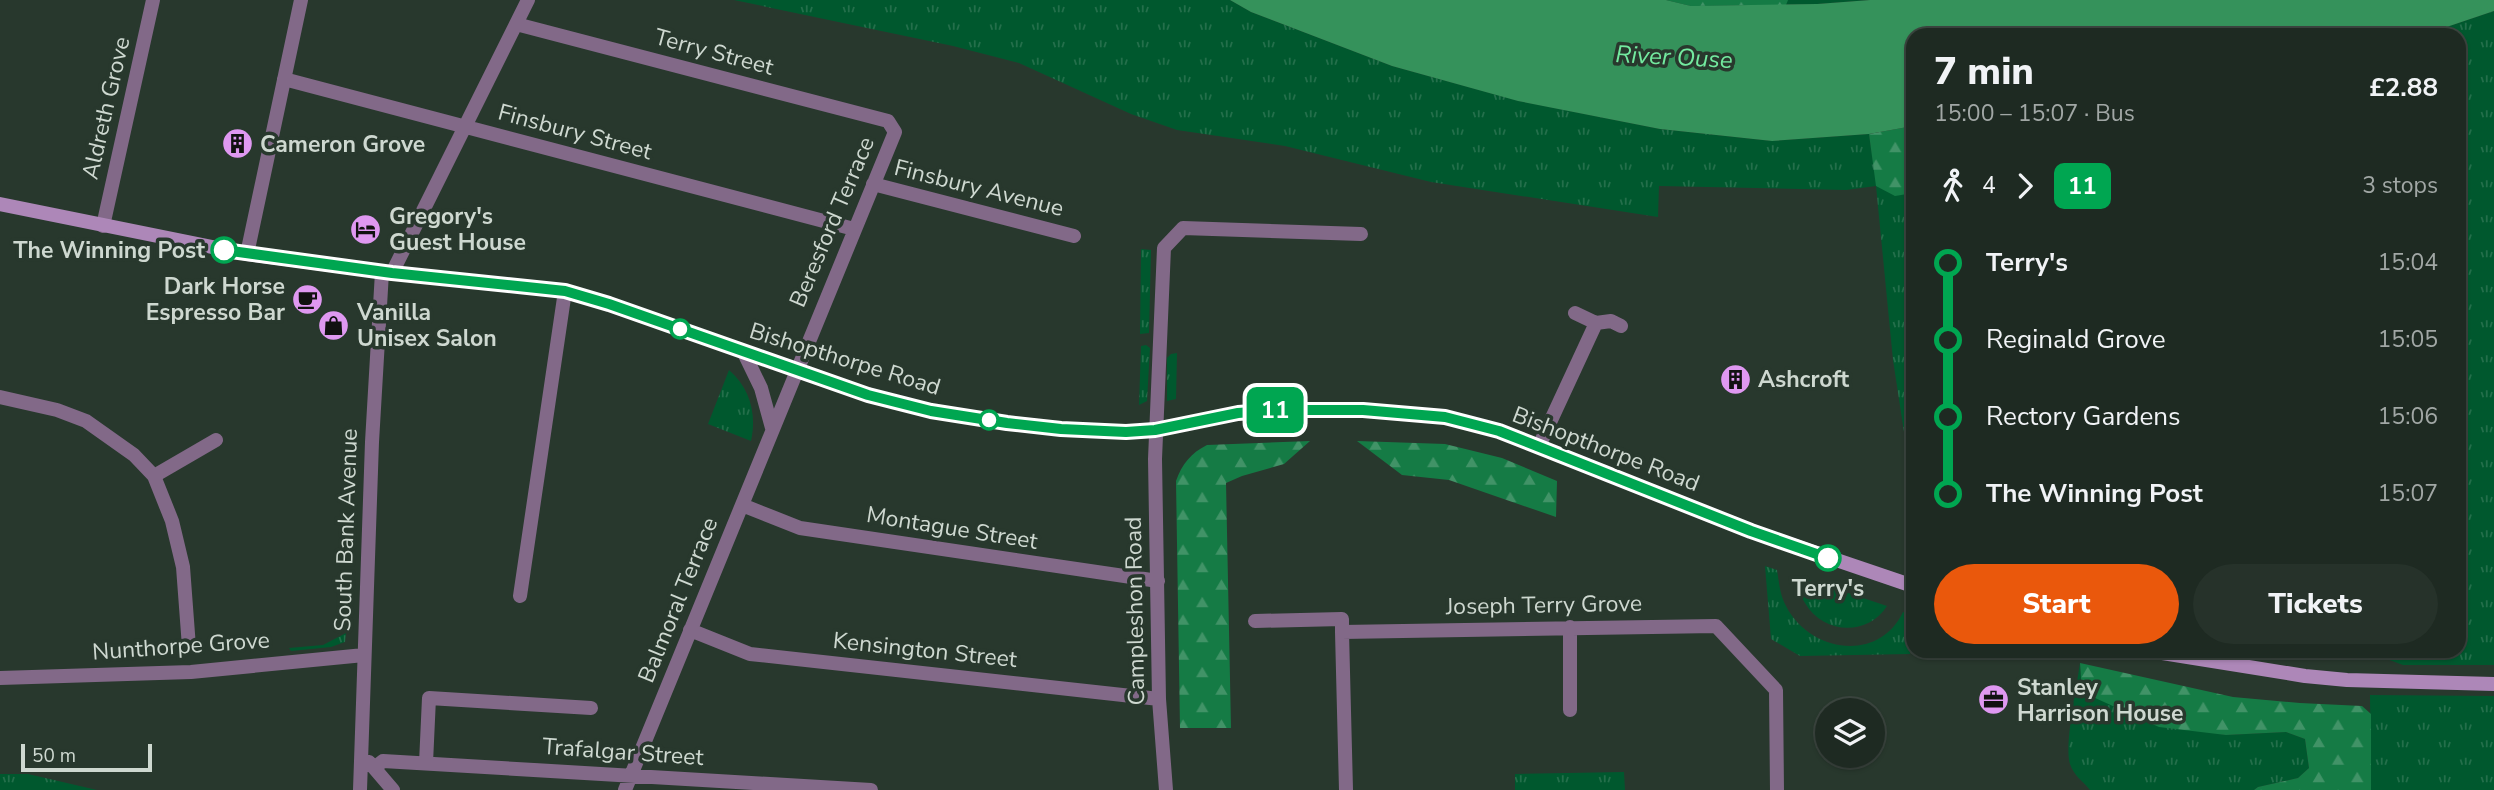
<!DOCTYPE html>
<meta charset="utf-8">
<style>
:root{--surface:#1e2a22;--page:#26322a;--text:#f1f3f6;--muted:#a1a7a5;--line:#3c4640;--accent:#ea580c}
body{margin:0;font-family:"Nunito Sans",sans-serif;background:var(--page);color:var(--text);height:100vh;display:flex;flex-direction:column;font-size:26px;white-space:nowrap}
*{box-sizing:border-box;margin:0}
p{font-size:23px;color:var(--muted)}
.icon{flex:none;width:38px;height:38px;fill:none;stroke:currentColor;stroke-width:2;stroke-linecap:round;stroke-linejoin:round}
.map{position:relative;flex:1;overflow:hidden}
.sheet{position:absolute;left:1906px;top:28px;width:560px;height:630px;display:flex;flex-direction:column;background:var(--surface);border-radius:21px;box-shadow:0 2px 5px #0004,0 0 0 2px var(--line)}
.sheet>*{flex:none}
.badge{padding:0 14px;border-radius:10px;font-size:24px;line-height:46px}
.controls{position:absolute;left:1815px;top:698px;display:grid;gap:14px}
.controls a{display:grid;place-items:center;width:70px;height:70px;border-radius:50%;background:var(--surface);box-shadow:0 2px 5px #0004,0 0 0 2px var(--line);font-size:35px}
.scale{position:absolute;left:21px;bottom:18px;width:131px;box-sizing:border-box;padding-left:7px;border:4px solid #ced8d0;border-top:0;font-size:19px;line-height:24px;white-space:nowrap;color:#ced8d0;-webkit-text-stroke:5px #28382d;paint-order:stroke}
.map>.badge{position:absolute;translate:-50% -50%;box-shadow:0 0 0 4px #fff}
.legs{display:flex;align-items:center;gap:10px;height:77px;padding:0 28px;font-size:23px}
.legs p{margin-inline-start:auto}
.summary{display:flex;align-items:center;justify-content:space-between;height:119px;padding:0 28px}
h1{font-size:38px;font-weight:800;line-height:52px}
.cta{display:flex;gap:14px;margin-top:auto;padding:14px 28px}
.cta a{flex:1;height:80px;border-radius:42px;background:var(--accent);color:#fff;font-size:28px;font-weight:800;line-height:80px;text-align:center}
.cta a+a{background:var(--page);color:var(--text)}
ul{padding:0 28px;list-style:none}
li{display:flex;align-items:center;gap:24px;height:77px;font-size:26px}
li i{display:grid;place-items:center;width:10px;height:100%;margin:0 9px;background:currentColor}
li i::after{content:'';width:18px;height:18px;margin:-9px;border:5px solid;border-radius:50%;background:var(--surface)}
li p{margin-inline-start:auto}
li:first-child i{background:linear-gradient(#0000 50%,currentColor 0)}
li:last-child i{background:linear-gradient(currentColor 50%,#0000 0)}
.map>svg:first-child{display:block}
.grass{fill:url(#grass-tufts)}
.forest{fill:url(#forest-firs)}
.water{fill:#35925b}
.lines{fill:none;stroke-linecap:round;stroke-linejoin:round}
.street{stroke:#826988;stroke-width:14}
.secondary{stroke:#ad87b8;stroke-width:14}
.line-1-casing{stroke:#fff;stroke-width:16}
.line-1{stroke:#00a651;stroke-width:10}
.stop-1-dot{fill:#fff;stroke:#00a651;stroke-width:3.5}
.labels{text-anchor:middle;dominant-baseline:central;stroke-width:7;stroke-linejoin:round;paint-order:stroke}
.street-label{font-size:23px;fill:#ced8d0;stroke:#28382d}
.poi-label{font-size:23px;font-weight:bold;fill:#ced8d0;stroke:#28382d;text-anchor:start}
.stop-label{font-size:23px;font-weight:bold;fill:#ced8d0;stroke:#28382d;text-anchor:end}
.water-label{font-size:24px;font-style:italic;fill:#73ea9f;stroke:#28382d}
</style>
<div class="map">
<svg width="2494" height="790" viewBox="0 0 2494 790">
<defs>
<pattern id="grass-tufts" width="24" height="20" patternUnits="userSpaceOnUse" patternTransform="scale(1.75)"><rect width="24" height="20" fill="#00582e"/><path d="M3 7l-1-3M5 7V3M7 7l1-3M15 17l-1-3M17 17v-4M19 17l1-3" fill="none" stroke="#246f4b"/></pattern>
<pattern id="forest-firs" width="22" height="20" patternUnits="userSpaceOnUse" patternTransform="scale(1.75)"><rect width="22" height="20" fill="#157b45"/><path d="M5 1l3.5 6h-7zM16 11l3.5 6h-7z" fill="#419367"/></pattern>
</defs>
<rect width="100%" height="100%" fill="#28382d"/>
<path class="grass" d="M 734,0 L 1230,0 L 1251,12 L 1392,66 L 1519,101 L 1660,129 L 1772,141 L 1869,134 L 1877,186 L 1913,178 L 1913,491 L 1893,360 L 1876,186 L 1846,190 L 1659,186 L 1658,217 L 1431,182 L 1285,146 L 1177,130 L 1131,114 L 1019,63 L 953,46 Z
M 1666,0 L 1870,0 L 1817,4 L 1691,6 Z
M 2494,11 L 2494,665 L 2403,665 L 2387,659 L 2384,651 L 2370,658 L 2327,651 L 2459,651 L 2459,35 L 2423,35 Z
M 1141,249 L 1151,250 L 1149,333 L 1140,334 Z
M 1146,345 L 1150,348 L 1147,401 L 1139,405 L 1141,346 Z
M 1177,353 L 1176,399 L 1167,401 L 1167,358 L 1171,354 Z
M 729,370 C 750,388 757,414 751,441 L 708,424 Z
M 1765,566 L 1777,570 C 1779,582 1780,595 1786,606 C 1810,653 1879,663 1903,612 L 1909,614 L 1910,654 L 1800,656 L 1771,639 Z
M 1797,576 L 1887,606 C 1867,637 1823,634 1805,603 C 1800,595 1798,585 1797,576 Z
M 346,633 L 345,642 L 331,647 L 291,651 L 289,648 L 323,645 Z
M 2080,663 L 2082,692 L 2203,731 L 2226,735 L 2286,732 L 2305,739 L 2309,768 L 2298,778 L 2258,787 L 2254,790 L 2090,790 C 2083,781 2074,776 2070,764 C 2064,746 2077,685 2080,663 Z
M 2370,695 L 2494,696 L 2494,790 L 2371,790 Z
M 1624,772 L 1625,790 L 1515,790 L 1515,774 Z
M 0,774 L 28,774 L 97,790 L 0,790 Z"/>
<path class="forest" d="M 1666,0 L 1788,0 L 1786,5 L 1691,6 Z
M 1913,126 L 1913,193 L 1895,196 L 1876,186 L 1869,134 Z
M 1310,441 L 1284,464 L 1242,476 L 1226,483 L 1231,728 L 1180,728 L 1176,481 C 1182,464 1191,453 1207,445 Z
M 1357,441 L 1445,444 L 1502,458 L 1557,481 L 1556,517 L 1449,480 L 1402,475 Z
M 2080,663 L 2233,697 L 2300,703 L 2362,706 L 2371,714 L 2371,790 L 2254,790 L 2258,787 L 2298,778 L 2309,768 L 2305,739 L 2286,732 L 2226,735 L 2159,727 L 2082,692 Z"/>
<path class="water" d="M 1230,0 L 1666,0 L 1691,6 L 1817,4 L 1870,0 L 2494,0 L 2494,11 L 2423,35 L 1913,35 L 1913,126 L 1869,134 L 1772,141 L 1660,129 L 1518,101 L 1392,66 L 1251,12 Z"/>
<g class="lines">
<path class="street" d="M 516,24 L 888,121 L 895,132 L 625,790
M 284,79 L 854,229
M 873,184 L 1074,236
M 103,226 L 153,0
M 247,254 L 301,0
M 392,273 L 528,0
M 1596,323 L 1611,321 L 1621,326
M 744,353 L 761,388 L 772,428
M 0,397 L 57,410 L 86,421 L 134,455 L 154,476 L 172,521 L 183,567 L 189,647
M 1539,446 L 1596,323 L 1575,313
M 154,476 L 216,440
M 742,505 L 800,528 L 1158,581
M 520,596 L 565,291
M 1255,621 L 1342,619 L 1342,632
M 1570,627 L 1570,710
M 690,630 L 750,654 L 1159,699
M 0,678 L 191,672 L 364,655
M 369,762 L 393,790
M 426,763 L 429,698 L 591,708
M 374,768 L 383,761 L 871,790
M 360,790 L 372,442 L 382,272
M 1166,790 L 1159,699 L 1155,459 L 1164,248 L 1183,228 L 1361,234
M 1346,790 L 1342,632 L 1716,626 L 1776,690 L 1777,790"/>
<path class="secondary" d="M 0,204 L 247,254 L 392,273 L 565,291 L 609,304 L 868,395 L 931,411 L 1007,423 L 1061,429 L 1126,432 L 1155,430 L 1238,413 L 1279,410 L 1363,410 L 1445,417 L 1499,431 L 1751,531 L 1913,586
M 2150,651 L 2305,676 L 2347,680 L 2494,684"/>
</g>
<g class="lines">
<defs>
<path id="line-1" d="M 224,250 L 392,273 L 565,291 L 609,304 L 868,395 L 931,411 L 1007,423 L 1061,429 L 1126,432 L 1155,430 L 1238,413 L 1279,410 L 1363,410 L 1445,417 L 1499,431 L 1751,531 L 1828,558"/>
</defs>
<use href="#line-1" class="line-1-casing"/>
<use href="#line-1" class="line-1"/>
</g>
<defs>
<symbol id="building-disc" viewBox="-11 -11 22 22"><circle r="9.5" fill="#df98f1" stroke="#28382d"/><path d="M-4-6H4V6H1V3H-1V6H-4ZM-2.5-4.3h1.7v1.8h-1.7ZM.8-4.3h1.7v1.8H.8ZM-2.5-1h1.7V.8h-1.7ZM.8-1h1.7V.8H.8Z" fill="#111"/></symbol>
<symbol id="hotel-disc" viewBox="-11 -11 22 22"><circle r="9.5" fill="#df98f1" stroke="#28382d"/><path d="M-6-4.5h1.5V1H6V5H4.5V3h-9V5H-6ZM-4 0a1.8 1.8 0 1 1 3.6 0ZM.5 0V-2.5h3Q6-2.5 6 0Z" fill="#111"/></symbol>
<symbol id="cafe-disc" viewBox="-11 -11 22 22"><circle r="9.5" fill="#df98f1" stroke="#28382d"/><path d="M-5.5-4.5H6V0H3Q3 3.5 0 3.5H-2.5Q-5.5 3.5-5.5 0ZM3-3.2v2h1.7v-2ZM-6 4.5H4V6H-6Z" fill="#111"/></symbol>
<symbol id="shop-disc" viewBox="-11 -11 22 22"><circle r="9.5" fill="#df98f1" stroke="#28382d"/><path d="M-5-2.5h2.3a2.7 3.5 0 0 1 5.4 0H5L5.5 6h-11ZM-1.5-2.5h3a1.5 2.3 0 0 0-3 0Z" fill="#111"/></symbol>
<symbol id="office-disc" viewBox="-11 -11 22 22"><circle r="9.5" fill="#df98f1" stroke="#28382d"/><path d="M-6-3h4V-5.5h4V-3h4V5H-6ZM-1-4.5V-3h2v-1.5ZM-6 0V1H6V0Z" fill="#111"/></symbol>
</defs>
<g fill-rule="evenodd">
<use href="#building-disc" x="220" y="126" width="35" height="35"/>
<use href="#hotel-disc" x="348" y="212" width="35" height="35"/>
<use href="#cafe-disc" x="290" y="282" width="35" height="35"/>
<use href="#shop-disc" x="316" y="308" width="35" height="35"/>
<use href="#building-disc" x="1718" y="362" width="35" height="35"/>
<use href="#office-disc" x="1976" y="682" width="35" height="35"/>
</g>
<g class="stop-1-dot">
<circle cx="224" cy="250" r="12"/>
<circle cx="680" cy="329" r="9"/>
<circle cx="989" cy="420" r="9"/>
<circle cx="1828" cy="558" r="12"/>
</g>
<g class="labels">
<g class="street-label">
<text transform="translate(714 52) rotate(15)">Terry Street</text>
<text transform="translate(106 108) rotate(-77)">Aldreth Grove</text>
<text transform="translate(575 132) rotate(15)">Finsbury Street</text>
<text transform="translate(979 188) rotate(14)">Finsbury Avenue</text>
<text transform="translate(832 222) rotate(-67)">Beresford Terrace</text>
<text transform="translate(845 359) rotate(17)">Bishopthorpe Road</text>
<text transform="translate(1606 449) rotate(21)">Bishopthorpe Road</text>
<text transform="translate(952 528) rotate(9)">Montague Street</text>
<text transform="translate(346 530) rotate(-88)">South Bank Avenue</text>
<text transform="translate(678 600) rotate(-68)">Balmoral Terrace</text>
<text transform="translate(1544 605) rotate(-1)">Joseph Terry Grove</text>
<text transform="translate(1135 611) rotate(-91)">Campleshon Road</text>
<text transform="translate(181 646) rotate(-4)">Nunthorpe Grove</text>
<text transform="translate(925 650) rotate(6)">Kensington Street</text>
<text transform="translate(623 752) rotate(4)">Trafalgar Street</text>
</g>
<g class="poi-label">
<text x="260" y="144">Cameron Grove</text>
<text x="389" y="216">Gregory's<tspan x="389" dy="26">Guest House</tspan></text>
<text x="285" y="286" text-anchor="end">Dark Horse<tspan x="285" dy="26">Espresso Bar</tspan></text>
<text x="357" y="312">Vanilla<tspan x="357" dy="26">Unisex Salon</tspan></text>
<text x="1758" y="379">Ashcroft</text>
<text x="2017" y="687">Stanley<tspan x="2017" dy="26">Harrison House</tspan></text>
</g>
<g class="stop-label">
<text x="205" y="250">The Winning Post</text>
<text x="1828" y="588" text-anchor="middle">Terry's</text>
</g>
<g class="water-label">
<text transform="translate(1674 57) rotate(3)">River Ouse</text>
</g>
</g>
</svg>
<div class="controls">
<a><svg class="icon" aria-label="layers" viewBox="0 0 24 24"><path d="M12 4l9 5-9 5-9-5zM3 14l9 5 9-5"/></svg></a>
</div>
<div class="scale">50 m</div>
<b class="badge" style="left:1275px;top:410px;background:#00a651;color:#fff">11</b>
<section class="sheet">
<div class="summary"><div><h1>7 min</h1><p>15:00 – 15:07 · Bus</p></div><b>£2.88</b></div>
<div class="legs"><svg class="icon" aria-label="walk" viewBox="0 0 24 24"><circle cx="13" cy="4" r="2"/><path d="M13 8l-2 6 4 7M11 14l-3 7M7 12l3-4h3l4 4"/></svg>4<svg class="icon" aria-label="forward" viewBox="0 0 24 24"><path d="M9 5l7 7-7 7"/></svg><b class="badge" style="background:#00a651;color:#fff">11</b><p>3 stops</p></div>
<ul>
<li><i style="color:#00a651"></i><b>Terry's</b><p>15:04</p></li>
<li><i style="color:#00a651"></i><span>Reginald Grove</span><p>15:05</p></li>
<li><i style="color:#00a651"></i><span>Rectory Gardens</span><p>15:06</p></li>
<li><i style="color:#00a651"></i><b>The Winning Post</b><p>15:07</p></li>
</ul>
<div class="cta"><a>Start</a><a>Tickets</a></div>
</section>
</div>
